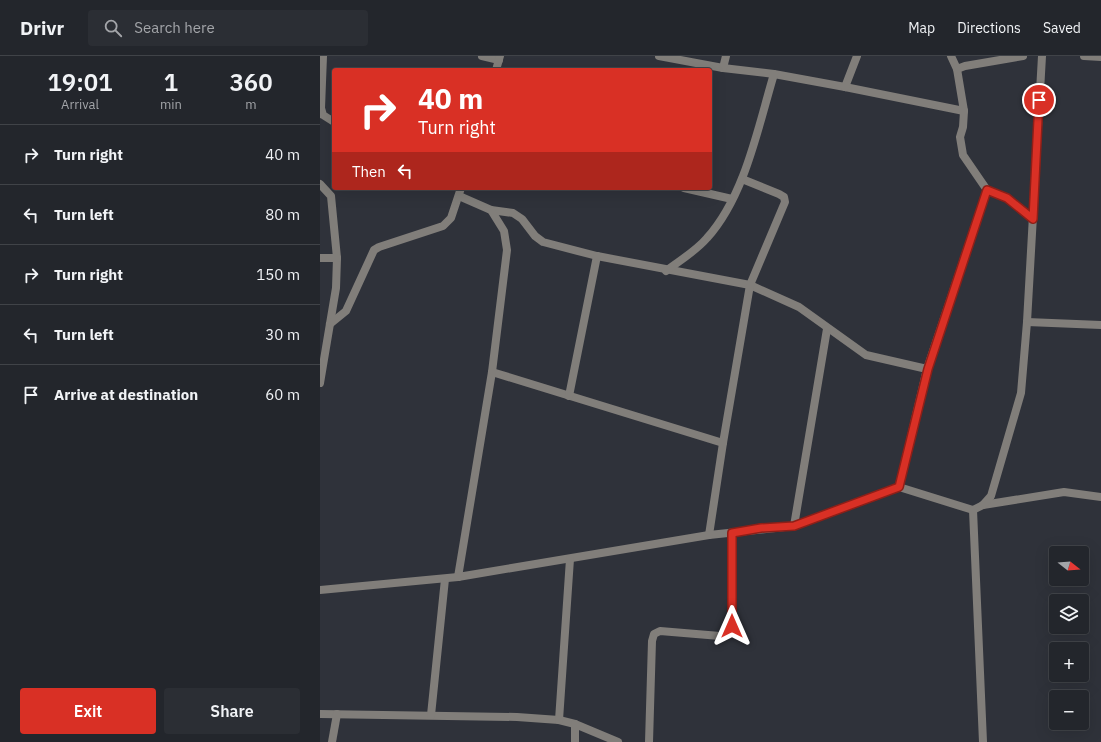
<!DOCTYPE html>
<html lang="en">
<head>
<meta charset="utf-8">
<style>
  :root { --surface:#23262c; --page:#2b2e34; --text:#f1f3f6; --muted:#a3a5a9; --line:#404348; --accent:#d93025 }
  body { margin:0; font-family:"IBM Plex Sans",sans-serif; background:var(--page); color:var(--text); height:100vh; display:flex; flex-direction:column; font-size:15px; white-space:nowrap }
  * { box-sizing:border-box; margin:0 }
  p { font-size:13px; color:var(--muted) }
  .icon { flex:none; width:22px; height:22px; fill:none; stroke:currentColor; stroke-width:2; stroke-linecap:round; stroke-linejoin:round }
  .map { position:relative; flex:1; overflow:hidden }
  .side { display:flex; flex-direction:column; background:var(--surface); width:320px }
  .side>* { flex:none }
  .banner { position:absolute; left:12px; top:12px; width:380px; height:122px; border-radius:4px; box-shadow:0 4px 16px #0002,0 0 0 1px var(--line); background:#d93025; color:#fff; overflow:hidden }
  .needle { width:26px; rotate:107deg }
  .tools { position:absolute; left:729px; top:490px; display:grid; gap:8px }
  .tools a { display:grid; place-items:center; width:40px; height:40px; border-radius:4px; background:var(--surface); box-shadow:0 4px 16px #0002,0 0 0 1px var(--line); font-size:20px }
  .pin { position:absolute; display:grid; place-items:center; width:34px; height:34px; color:#fff; margin:-17px; border:2px solid #fff; border-radius:50%; box-shadow:0 1px 4px #0007 }
  .me { position:absolute; width:44px; margin:-22px; rotate:0deg; stroke-linejoin:round; filter:drop-shadow(0 0 3px #0008) }
  .turn { display:flex; align-items:center; gap:14px; height:84px; padding:0 20px; font-size:18px }
  .turn .icon { width:52px; height:52px; stroke-width:2.5 }
  .turn b { display:block; font-size:28px; line-height:34px }
  .then { display:flex; align-items:center; height:38px; padding:0 20px; background:#0003; gap:8px; font-size:15px }
  .eta { display:flex; justify-content:space-evenly; align-items:center; height:68px; text-align:center }
  .eta b { font-size:24px; font-weight:600; line-height:28px }
  .cta { display:flex; gap:8px; margin-top:auto; padding:8px 20px }
  .cta a { flex:1; height:46px; border-radius:4px; background:var(--accent); color:#fff; font-size:16px; font-weight:600; line-height:46px; text-align:center }
  .cta a+a { background:var(--page); color:var(--text) }
  ul { padding:0; list-style:none }
  li { display:flex; align-items:center; gap:12px; height:60px; padding:0 20px; border-top:1px solid var(--line) }
  li div { flex:1 }
  li b { display:block; font-size:15px }
  li em { font-style:normal }
  header { display:flex; align-items:center; gap:24px; box-sizing:border-box; height:56px; padding:0 20px; background:var(--surface); border-bottom:1px solid var(--line) }
  header strong { font-size:19px }
  nav { display:flex; gap:22px; margin-inline-start:auto; font-size:14px }
  .search { width:280px; height:36px; background:var(--page); display:flex; align-items:center; gap:10px; box-sizing:border-box; padding:0 14px; border-radius:4px; color:var(--muted); font-size:15px }
  main { display:flex; flex:1; min-height:0 }
  .map>svg:first-child { display:block }
  .lines { fill:none; stroke-linecap:round; stroke-linejoin:round }
  .street { stroke:#817e7a; stroke-width:8 }
  .route-casing { stroke:#8d1f18; stroke-width:10 }
  .route { stroke:#d93025; stroke-width:7 }
</style>
</head>
<body>
<header>
<strong>Drivr</strong>
<div class="search"><svg class="icon" aria-label="search" viewBox="0 0 24 24"><circle cx="10" cy="10" r="6"/><path d="M15 15l6 6"/></svg>Search here</div>
<nav><a>Map</a><a>Directions</a><a>Saved</a></nav>
</header>
<main>
<section class="side">
<div class="eta">
<div><b>19:01</b><p>Arrival</p></div>
<div><b>1</b><p>min</p></div>
<div><b>360</b><p>m</p></div>
</div>
<ul>
<li><svg class="icon" aria-label="right" viewBox="0 0 24 24"><path d="M7 20v-9h11M14 6l5 5-5 5"/></svg><div><b>Turn right</b></div><em>40 m</em></li>
<li><svg class="icon" aria-label="left" viewBox="0 0 24 24"><path d="M17 20v-9H6M10 6l-5 5 5 5"/></svg><div><b>Turn left</b></div><em>80 m</em></li>
<li><svg class="icon" aria-label="right" viewBox="0 0 24 24"><path d="M7 20v-9h11M14 6l5 5-5 5"/></svg><div><b>Turn right</b></div><em>150 m</em></li>
<li><svg class="icon" aria-label="left" viewBox="0 0 24 24"><path d="M17 20v-9H6M10 6l-5 5 5 5"/></svg><div><b>Turn left</b></div><em>30 m</em></li>
<li><svg class="icon" aria-label="arrive" viewBox="0 0 24 24"><path d="M6 21V4h12l-3 4 3 4H6"/></svg><div><b>Arrive at destination</b></div><em>60 m</em></li>
</ul>
<div class="cta"><a>Exit</a><a>Share</a></div>
</section>
<div class="map">
<svg width="781" height="686" viewBox="0 0 781 686">
  <rect width="100%" height="100%" fill="#2f323a"/>
  <g class="lines">
    <!-- street -->
    <g class="street">
      <polyline points="3,0 1,52 3,59 14,66"/>
      <polyline points="162,0 179,4"/>
      <polyline points="339,0 403,12 454,18 525,31 644,55"/>
      <polyline points="631,0 637,13 644,55 643,71 640,81 643,99 667,134 687,142 713,163"/>
      <polyline points="764,0 781,1"/>
      <polyline points="403,12 406,0"/>
      <polyline points="637,13 645,10 703,0"/>
      <polyline points="176,14 180,0"/>
      <polyline points="525,31 537,0"/>
      <polyline points="0,128 11,140 17,202 16,232 0,327"/>
      <polyline points="364,132 412,143"/>
      <polyline points="171,154 193,157 202,163 215,180 223,186 277,200 430,229 479,251 546,299 607,313"/>
      <polyline points="0,202 17,202"/>
      <path d="M346,215C359,205 376,195 387,182C425,140 438,71 454,18"/>
      <polyline points="707,266 781,269"/>
      <polyline points="10,268 26,255 54,194 59,191 123,170 131,162 141,132"/>
      <polyline points="172,316 403,387"/>
      <polyline points="249,340 277,200"/>
      <polyline points="579,431 607,313 667,134"/>
      <polyline points="663,449 744,436 781,441"/>
      <polyline points="474,470 507,273"/>
      <polyline points="389,479 403,387 430,229 465,146 464,141 459,138 422,123"/>
      <polyline points="138,521 172,316 187,194 184,175 171,154 139,140"/>
      <polyline points="0,534 138,521 389,479 474,470 579,431 653,454"/>
      <polyline points="0,658 197,661 239,664 255,668 298,686"/>
      <polyline points="111,659 125,523"/>
      <polyline points="239,664 250,503"/>
      <polyline points="255,668 255,686"/>
      <polyline points="12,686 17,658"/>
      <polyline points="329,686 332,585 334,578 340,575 400,580 408,577 412,570 412,477"/>
      <polyline points="663,686 653,454 663,449 671,440 701,337 707,266 722,0"/>
    </g>
  </g>
  <g class="lines">
    <defs>
      <polyline id="route" points="412,570 412,477 441,472 474,470 579,431 608,313 667,134 687,142 713,163 719,44"/>
    </defs>
    <!-- route casing -->
    <use href="#route" class="route-casing"/>
    <!-- route -->
    <use href="#route" class="route"/>
  </g>
</svg>
<div class="tools">
<a><svg class="needle" viewBox="-14 -14 28 28"><path d="M0-13l5 13h-10z" fill="#e53935"/><path d="M0 13l5-13h-10z" fill="#a3a5a9"/></svg></a>
<a><svg class="icon" aria-label="layers" viewBox="0 0 24 24"><path d="M12 4l9 5-9 5-9-5zM3 14l9 5 9-5"/></svg></a>
<a>+</a>
<a>−</a>
</div>
<div class="pin" style="left:719px;top:44px;background:#d93025"><svg class="icon" aria-label="arrive" viewBox="0 0 24 24"><path d="M6 21V4h12l-3 4 3 4H6"/></svg></div>
<svg class="me" style="left:412px;top:570px" viewBox="-20 -20 40 40"><path d="M0-17L14 15 0 8-14 15z" fill="#d93025" stroke="#fff" stroke-width="4"/></svg>
<div class="banner">
<div class="turn"><svg class="icon" aria-label="right" viewBox="0 0 24 24"><path d="M7 20v-9h11M14 6l5 5-5 5"/></svg><div><b>40 m</b>Turn right</div></div>
<div class="then">Then<svg class="icon" aria-label="left" viewBox="0 0 24 24"><path d="M17 20v-9H6M10 6l-5 5 5 5"/></svg></div>
</div>
</div>
</main>
</body>
</html>
